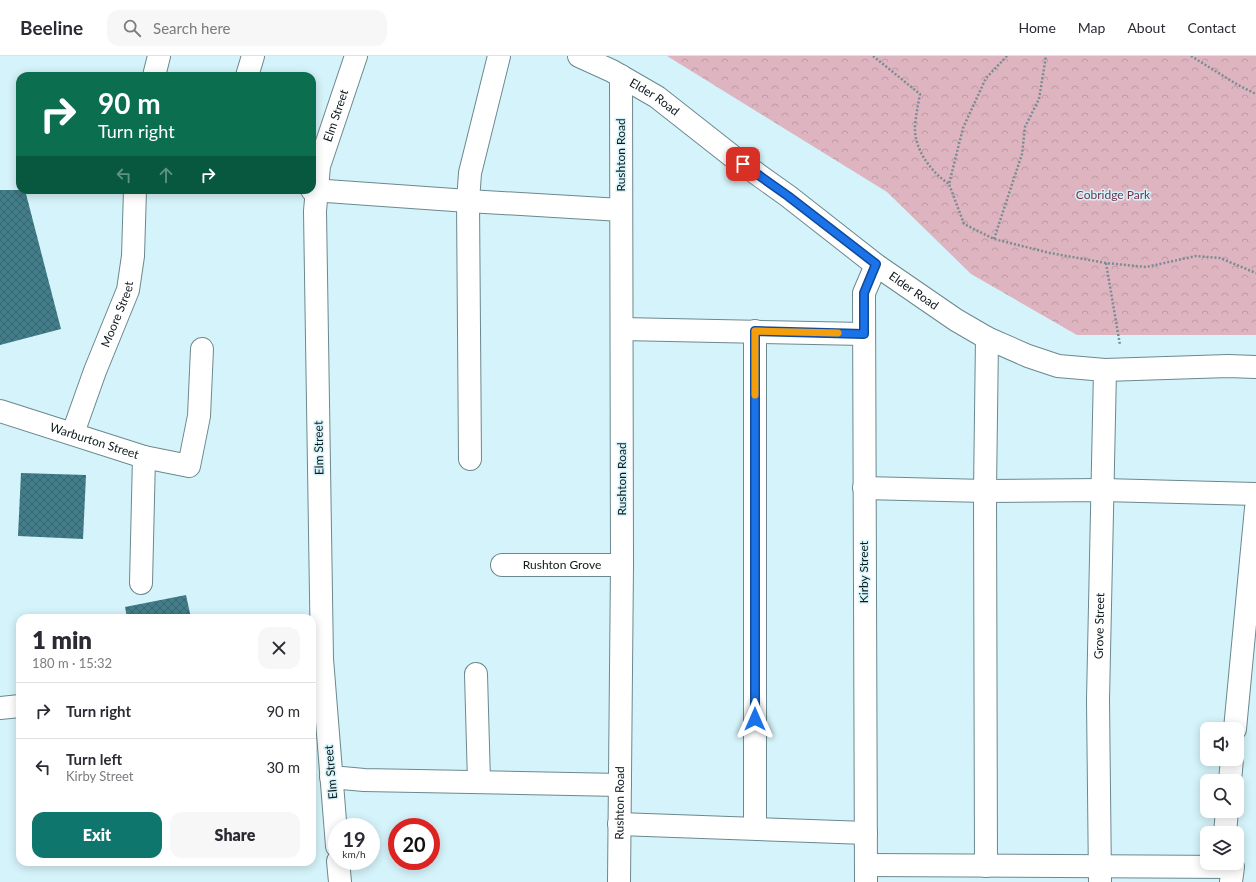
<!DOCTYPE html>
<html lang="en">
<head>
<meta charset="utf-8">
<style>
  :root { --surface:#fff; --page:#f7f7f7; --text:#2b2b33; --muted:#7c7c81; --line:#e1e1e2; --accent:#0f766e }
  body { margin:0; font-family:Lato,sans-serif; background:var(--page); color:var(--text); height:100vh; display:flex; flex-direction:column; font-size:15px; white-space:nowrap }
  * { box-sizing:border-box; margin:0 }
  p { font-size:13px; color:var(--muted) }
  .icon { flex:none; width:22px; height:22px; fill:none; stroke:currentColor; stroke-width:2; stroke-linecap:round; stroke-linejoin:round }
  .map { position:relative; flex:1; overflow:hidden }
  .panel { position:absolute; left:16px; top:558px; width:300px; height:252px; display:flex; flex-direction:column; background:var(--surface); border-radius:12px; box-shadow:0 2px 10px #0003 }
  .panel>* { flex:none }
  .guide { position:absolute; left:16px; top:16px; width:300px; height:122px; border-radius:12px; box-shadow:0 2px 10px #0003; background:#0b6e4f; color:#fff; overflow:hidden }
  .fabs { position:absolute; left:1200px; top:666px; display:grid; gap:8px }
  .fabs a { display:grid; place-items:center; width:44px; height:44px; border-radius:8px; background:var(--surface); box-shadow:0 2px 10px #0003; font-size:20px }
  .speed { position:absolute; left:328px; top:762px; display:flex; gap:8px; font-size:20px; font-weight:700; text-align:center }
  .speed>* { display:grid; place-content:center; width:52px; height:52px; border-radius:50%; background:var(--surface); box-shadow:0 2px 10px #0003; line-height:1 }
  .speed small { font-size:10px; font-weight:400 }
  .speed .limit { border:6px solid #d22; background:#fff; color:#111 }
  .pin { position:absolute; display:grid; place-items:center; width:34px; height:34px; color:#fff; margin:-17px; border-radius:8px; box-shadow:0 2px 6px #0006 }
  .me { position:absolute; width:44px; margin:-22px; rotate:0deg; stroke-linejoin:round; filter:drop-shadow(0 0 3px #0008) }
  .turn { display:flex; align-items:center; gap:14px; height:84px; padding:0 16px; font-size:18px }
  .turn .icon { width:52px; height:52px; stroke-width:2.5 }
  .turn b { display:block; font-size:28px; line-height:34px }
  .lanes { display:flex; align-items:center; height:38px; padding:0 16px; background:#0003; justify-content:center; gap:20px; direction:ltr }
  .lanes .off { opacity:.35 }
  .round { display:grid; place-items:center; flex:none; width:42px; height:42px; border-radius:12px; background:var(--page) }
  .overview { display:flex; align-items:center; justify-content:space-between; height:68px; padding:0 16px }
  h1 { font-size:24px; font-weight:800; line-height:30px }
  .action { display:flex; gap:8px; margin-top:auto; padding:8px 16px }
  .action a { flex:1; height:46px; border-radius:12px; background:var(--accent); color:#fff; font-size:16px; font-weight:800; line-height:46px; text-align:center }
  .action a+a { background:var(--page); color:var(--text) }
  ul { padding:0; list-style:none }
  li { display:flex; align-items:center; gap:12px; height:56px; padding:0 16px; border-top:1px solid var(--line) }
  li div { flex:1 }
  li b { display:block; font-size:15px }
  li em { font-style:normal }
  header { display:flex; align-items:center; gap:24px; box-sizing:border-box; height:56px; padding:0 20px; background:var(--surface); border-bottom:1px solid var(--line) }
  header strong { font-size:19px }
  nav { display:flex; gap:22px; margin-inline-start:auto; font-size:14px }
  .search { width:280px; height:36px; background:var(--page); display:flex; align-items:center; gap:10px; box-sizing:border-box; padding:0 14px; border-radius:12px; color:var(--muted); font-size:15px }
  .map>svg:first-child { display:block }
  .forest { fill:url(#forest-crowns) }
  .building { fill:url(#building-cross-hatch) }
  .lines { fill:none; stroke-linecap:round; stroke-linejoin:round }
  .minor-casing { stroke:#6c888e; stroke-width:24 }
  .path { stroke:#788d92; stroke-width:2.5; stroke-dasharray:2 2; stroke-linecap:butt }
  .minor { stroke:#fff; stroke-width:22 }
  .route-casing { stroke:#114b97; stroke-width:10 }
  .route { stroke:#1a73e8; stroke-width:7 }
  .slow { stroke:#f59e0b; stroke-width:7 }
  .labels { text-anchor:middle; stroke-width:3; stroke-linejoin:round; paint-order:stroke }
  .street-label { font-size:12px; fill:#0e191b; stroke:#d5f3fa }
  .park-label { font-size:12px; fill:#74334b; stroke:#d5f3fa }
</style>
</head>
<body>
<header>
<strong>Beeline</strong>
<div class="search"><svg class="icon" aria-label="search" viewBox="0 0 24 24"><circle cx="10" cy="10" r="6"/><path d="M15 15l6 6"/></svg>Search here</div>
<nav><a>Home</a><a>Map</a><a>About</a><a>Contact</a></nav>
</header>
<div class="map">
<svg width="1256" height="826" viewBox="0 0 1256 826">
  <defs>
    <pattern id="forest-crowns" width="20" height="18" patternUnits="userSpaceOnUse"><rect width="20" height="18" fill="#deb4c0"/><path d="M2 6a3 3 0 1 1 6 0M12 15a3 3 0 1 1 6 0" fill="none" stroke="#bd9aa4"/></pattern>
    <pattern id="building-cross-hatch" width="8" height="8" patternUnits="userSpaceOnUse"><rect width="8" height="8" fill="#427d89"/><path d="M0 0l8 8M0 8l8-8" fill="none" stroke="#36666f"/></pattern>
  </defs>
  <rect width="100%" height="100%" fill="#d5f3fa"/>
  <!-- forest -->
  <polygon class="forest" points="667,0 1256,0 1256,279 1077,279 971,218 887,136"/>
  <!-- building -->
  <g class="building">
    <polygon points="0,134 25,134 61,273 0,289"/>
    <polygon points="21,417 86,419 83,483 18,480"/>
    <polygon points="186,539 191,562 127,562 125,551"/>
  </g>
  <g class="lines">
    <defs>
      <g id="minor">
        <path id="s1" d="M579,0L612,15L657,41L732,100L788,140L876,209L956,264L987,282L1028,300L1058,310L1105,314L1228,310L1256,311"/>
        <polyline points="154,20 159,0"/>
        <polyline points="247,20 253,0"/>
        <polyline points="312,134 468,145 621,154"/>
        <polyline points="622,273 864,278"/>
        <path id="s2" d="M0,355L144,401L189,410L199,360L202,293"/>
        <path id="s3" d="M73,377L95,315L128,234L133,200L135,134"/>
        <polyline points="470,403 468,145 470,117 499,0"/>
        <polyline points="864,432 985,435 1103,434 1256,438"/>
        <path id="s4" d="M502,509H622"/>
        <polyline points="141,527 144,401"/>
        <polyline points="476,618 479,726"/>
        <polyline points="0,652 20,650"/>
        <polyline points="1235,673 1256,452"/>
        <polyline points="331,721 364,724 620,729"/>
        <polyline points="1230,725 1232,703"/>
        <polyline points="619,768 866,777"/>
        <polyline points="755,772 755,275"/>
        <polyline points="1225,777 1227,755"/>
        <path id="s5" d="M337,790L322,603L315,155L319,110L356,0"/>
        <polyline points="338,805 340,826"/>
        <polyline points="866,809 1233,811 1231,826"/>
        <polyline points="986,810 985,435 987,282"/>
        <path id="s6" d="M619,826L622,509L621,20"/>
        <polyline points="866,826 864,237 876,209"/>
        <path id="s7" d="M1100,826L1098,644L1105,314"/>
      </g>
    </defs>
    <!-- minor casing -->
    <use href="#minor" class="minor-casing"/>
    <!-- path -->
    <g class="path">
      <path d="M873,0L920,38C918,49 916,59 915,70C914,93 930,115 949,128"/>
      <polyline points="1007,0 986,22 963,72 949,128 964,168 994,183 1050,197 1106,207 1146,211 1196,200 1220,202 1256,217"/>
      <polyline points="1191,0 1238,29 1256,38"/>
      <polyline points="994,183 1022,98 1025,71 1039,43 1046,0"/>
      <polyline points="1106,207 1120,289"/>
    </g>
    <!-- minor -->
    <use href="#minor" class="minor"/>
  </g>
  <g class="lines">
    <defs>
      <polyline id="route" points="743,108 788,140 876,208 864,237 864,278 755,275 755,663"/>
    </defs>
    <!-- route casing -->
    <use href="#route" class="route-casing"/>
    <!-- route -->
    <use href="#route" class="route"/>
    <!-- slow -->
    <polyline class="slow" points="755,339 755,275 838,277"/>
  </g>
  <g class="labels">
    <!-- street labels -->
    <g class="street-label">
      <text dy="4" stroke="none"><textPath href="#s1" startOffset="86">Elder Road</textPath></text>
      <text dy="4" stroke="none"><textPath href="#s5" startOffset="734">Elm Street</textPath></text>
      <text transform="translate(621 99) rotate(-90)" y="4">Rushton Road</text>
      <text dy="4" stroke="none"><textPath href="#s1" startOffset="410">Elder Road</textPath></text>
      <text dy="4" stroke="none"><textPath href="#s3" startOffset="127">Moore Street</textPath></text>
      <text dy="4" stroke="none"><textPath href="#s2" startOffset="99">Warburton Street</textPath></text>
      <text transform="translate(319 392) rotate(-91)" y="4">Elm Street</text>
      <text transform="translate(622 423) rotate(-90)" y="4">Rushton Road</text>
      <text dy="4" stroke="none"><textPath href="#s4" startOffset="60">Rushton Grove</textPath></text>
      <text transform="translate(864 516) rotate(-90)" y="4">Kirby Street</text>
      <text dy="4" stroke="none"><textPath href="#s7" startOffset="256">Grove Street</textPath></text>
      <text transform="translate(331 716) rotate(-95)" y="4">Elm Street</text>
      <text dy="4" stroke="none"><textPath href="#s6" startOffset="79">Rushton Road</textPath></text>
    </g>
    <!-- park labels -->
    <g class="park-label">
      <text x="1113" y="143">Cobridge Park</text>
    </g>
  </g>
</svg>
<div class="fabs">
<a><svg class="icon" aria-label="sound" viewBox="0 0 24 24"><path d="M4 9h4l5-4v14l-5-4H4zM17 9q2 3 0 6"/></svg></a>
<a><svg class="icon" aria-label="search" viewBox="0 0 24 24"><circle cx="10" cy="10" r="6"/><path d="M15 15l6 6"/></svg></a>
<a><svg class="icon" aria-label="layers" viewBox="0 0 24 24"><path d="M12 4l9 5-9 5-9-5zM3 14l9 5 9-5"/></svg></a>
</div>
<div class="speed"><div>19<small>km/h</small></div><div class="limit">20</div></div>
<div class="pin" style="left:743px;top:108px;background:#d93025"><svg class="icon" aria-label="arrive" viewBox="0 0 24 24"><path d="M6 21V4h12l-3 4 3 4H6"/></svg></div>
<svg class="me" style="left:755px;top:663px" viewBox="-20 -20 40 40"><path d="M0-17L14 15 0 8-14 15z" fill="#1a73e8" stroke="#fff" stroke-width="4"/></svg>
<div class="guide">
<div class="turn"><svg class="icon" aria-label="right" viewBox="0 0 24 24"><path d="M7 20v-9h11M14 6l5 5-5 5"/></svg><div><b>90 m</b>Turn right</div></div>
<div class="lanes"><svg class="icon off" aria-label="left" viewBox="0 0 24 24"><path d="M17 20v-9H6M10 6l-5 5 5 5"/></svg><svg class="icon off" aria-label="ahead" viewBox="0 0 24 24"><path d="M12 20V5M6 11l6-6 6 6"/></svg><svg class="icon" aria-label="right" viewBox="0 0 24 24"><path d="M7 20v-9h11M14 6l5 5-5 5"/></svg></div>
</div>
<section class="panel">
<div class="overview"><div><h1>1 min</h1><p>180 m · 15:32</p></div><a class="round"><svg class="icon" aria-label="close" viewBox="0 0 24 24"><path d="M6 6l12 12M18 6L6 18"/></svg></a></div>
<ul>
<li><svg class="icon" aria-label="right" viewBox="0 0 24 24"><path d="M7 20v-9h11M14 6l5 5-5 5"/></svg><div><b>Turn right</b></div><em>90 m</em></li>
<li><svg class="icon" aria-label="left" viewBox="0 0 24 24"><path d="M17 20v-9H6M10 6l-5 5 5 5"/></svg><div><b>Turn left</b><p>Kirby Street</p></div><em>30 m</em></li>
</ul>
<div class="action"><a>Exit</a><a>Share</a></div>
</section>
</div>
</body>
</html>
